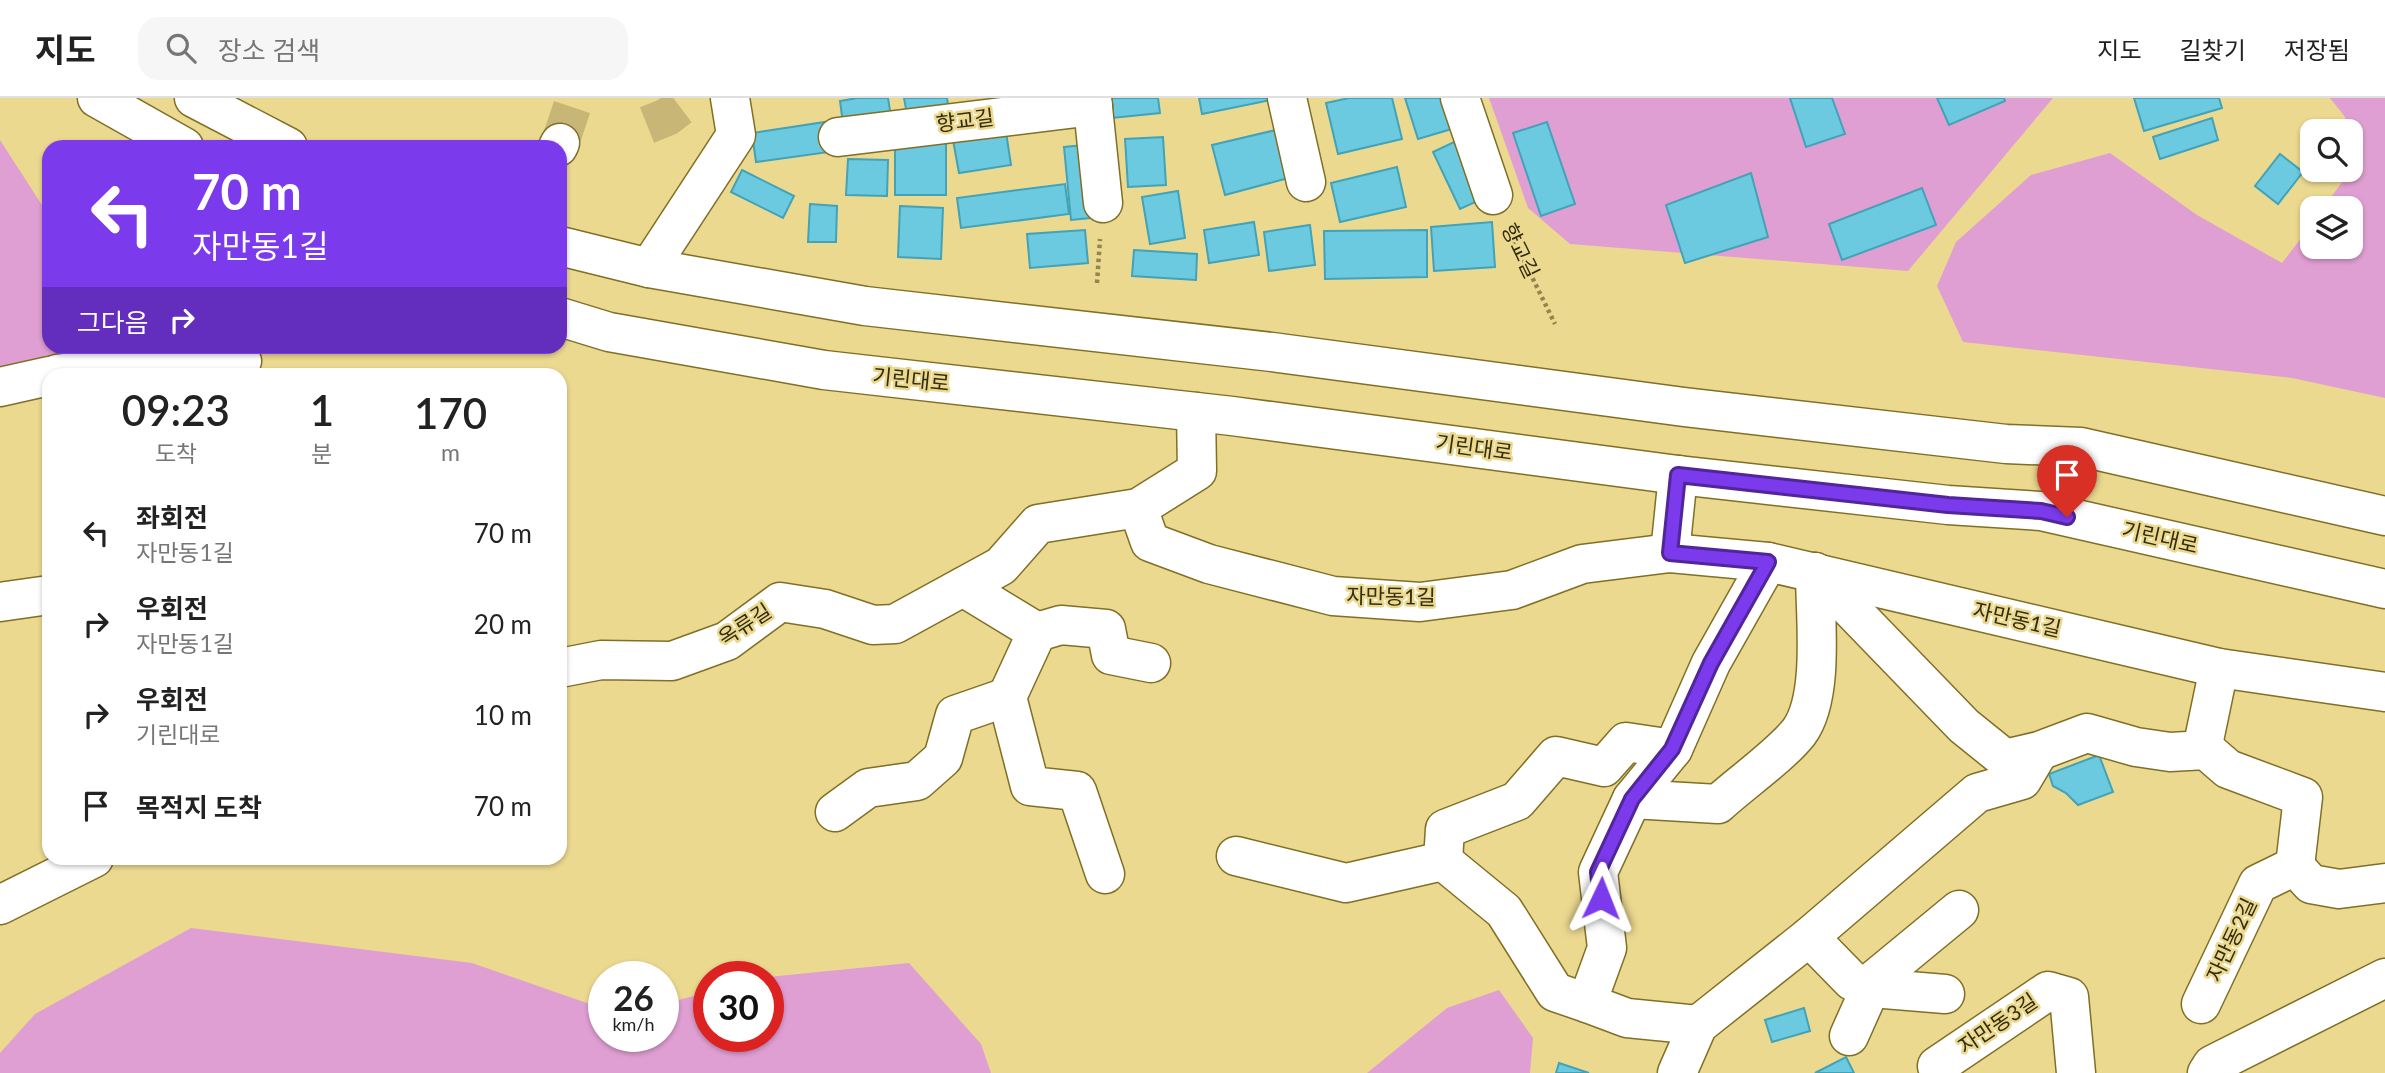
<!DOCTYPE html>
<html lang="ko">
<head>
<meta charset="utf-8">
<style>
  :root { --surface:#fff; --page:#f6f6f6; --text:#222; --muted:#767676; --line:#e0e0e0 }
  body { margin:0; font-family:Lato,"Noto Sans KR",sans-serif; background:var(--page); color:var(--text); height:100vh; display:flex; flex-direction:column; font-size:26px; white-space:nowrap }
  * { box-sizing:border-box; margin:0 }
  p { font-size:23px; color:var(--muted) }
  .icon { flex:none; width:38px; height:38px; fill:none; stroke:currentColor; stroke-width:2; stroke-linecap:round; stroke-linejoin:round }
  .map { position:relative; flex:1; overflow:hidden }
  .sheet { position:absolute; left:42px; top:270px; width:525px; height:497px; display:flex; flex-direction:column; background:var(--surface); border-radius:21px; box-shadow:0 2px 5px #0004 }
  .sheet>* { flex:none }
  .top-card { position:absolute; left:42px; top:42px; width:525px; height:214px; border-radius:21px; box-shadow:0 2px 5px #0004; background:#7c3aed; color:#fff; overflow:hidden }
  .fabs { position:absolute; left:2300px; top:21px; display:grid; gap:14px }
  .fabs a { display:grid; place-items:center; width:63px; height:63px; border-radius:14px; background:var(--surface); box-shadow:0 2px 5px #0004; font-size:35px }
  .speed { position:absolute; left:588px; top:863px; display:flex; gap:14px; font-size:35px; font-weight:700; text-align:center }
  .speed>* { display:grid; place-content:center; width:91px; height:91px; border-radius:50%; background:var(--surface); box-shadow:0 2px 5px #0004; line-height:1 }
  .speed small { font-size:18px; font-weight:400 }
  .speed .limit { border:10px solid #d22; background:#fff; color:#111 }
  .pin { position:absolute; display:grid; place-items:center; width:60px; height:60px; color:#fff; margin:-72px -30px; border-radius:50% 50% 50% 0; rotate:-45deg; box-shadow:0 0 7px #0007 }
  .pin .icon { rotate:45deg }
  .me { position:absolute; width:77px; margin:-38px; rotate:2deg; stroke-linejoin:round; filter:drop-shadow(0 0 5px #0008) }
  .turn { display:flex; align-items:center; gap:24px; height:147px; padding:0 35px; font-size:32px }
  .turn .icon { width:91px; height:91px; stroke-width:2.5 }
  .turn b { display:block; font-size:49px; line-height:60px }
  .then { display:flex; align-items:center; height:66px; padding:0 35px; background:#0003; gap:14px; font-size:26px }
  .eta { display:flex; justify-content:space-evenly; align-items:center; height:119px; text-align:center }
  .eta b { font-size:42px; font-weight:600; line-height:49px }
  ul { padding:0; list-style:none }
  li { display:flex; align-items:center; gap:21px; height:91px; padding:0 35px }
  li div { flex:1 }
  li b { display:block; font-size:26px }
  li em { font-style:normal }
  header { display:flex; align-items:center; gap:42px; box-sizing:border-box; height:98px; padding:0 35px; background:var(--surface); border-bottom:2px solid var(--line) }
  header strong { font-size:33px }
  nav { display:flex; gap:38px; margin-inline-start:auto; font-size:24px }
  .search { width:490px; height:63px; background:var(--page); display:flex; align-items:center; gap:18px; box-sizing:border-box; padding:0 24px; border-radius:21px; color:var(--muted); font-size:26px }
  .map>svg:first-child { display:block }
  .green { fill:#e09fd2 }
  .building { fill:#6ccae0; stroke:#42a2b7; stroke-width:2 }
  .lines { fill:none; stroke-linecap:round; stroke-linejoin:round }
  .minor-tunnel { stroke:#c7b676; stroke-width:38; stroke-dasharray:38 19; stroke-linecap:butt }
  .minor-casing { stroke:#816f26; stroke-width:41 }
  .path { stroke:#928550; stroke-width:4.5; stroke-dasharray:3.5 3.5; stroke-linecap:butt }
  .minor { stroke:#fff; stroke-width:38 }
  .route-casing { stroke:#51269a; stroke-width:18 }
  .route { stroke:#7c3aed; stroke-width:12 }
  .labels { text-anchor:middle; stroke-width:5; stroke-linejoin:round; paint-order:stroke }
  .street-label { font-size:21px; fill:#332c0d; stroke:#ecd990 }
</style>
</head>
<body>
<header>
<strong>지도</strong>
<div class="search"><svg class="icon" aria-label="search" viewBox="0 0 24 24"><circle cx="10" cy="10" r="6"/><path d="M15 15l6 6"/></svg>장소 검색</div>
<nav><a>지도</a><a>길찾기</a><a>저장됨</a></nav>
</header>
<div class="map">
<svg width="2385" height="975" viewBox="0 0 2385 975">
  <rect width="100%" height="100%" fill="#ecd990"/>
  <!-- green -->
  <g class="green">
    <polygon points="1489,0 2053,0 1908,173 1570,146 1528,110"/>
    <polygon points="2330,0 2385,0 2385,300 2292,280 1963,244 1937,188 1956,144 2031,77 2110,55 2197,117 2282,165 2312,126 2312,149 2350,149 2350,110 2323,110 2351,72 2350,33 2346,33 2345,19"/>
    <polygon points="0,42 49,118 49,248 113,249 0,276"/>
    <polygon points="191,830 472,865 604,911 604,938 663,938 663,906 709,894 709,938 768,938 768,879 909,865 981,946 991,975 0,975 0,955 35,916"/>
    <polygon points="1499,892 1533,940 1530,975 1367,975 1447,910"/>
  </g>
  <!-- building -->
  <g class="building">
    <polygon points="857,0 888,0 892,25 844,33 840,3"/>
    <polygon points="904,0 947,0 950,20 909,27"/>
    <polygon points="1109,0 1158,0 1160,15 1112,20"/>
    <polygon points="1199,0 1270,0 1271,2 1202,16"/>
    <polygon points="1349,0 1392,0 1402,41 1338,56 1326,5"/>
    <polygon points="1405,0 1446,0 1455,30 1418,41"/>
    <polygon points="1790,0 1832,0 1845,36 1806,49"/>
    <polygon points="1937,0 2004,0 2005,3 1949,27"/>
    <polygon points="2134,0 2219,0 2222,10 2144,33"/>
    <polygon points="2212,20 2218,42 2160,61 2153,39"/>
    <polygon points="825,24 829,54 756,64 752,35"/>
    <polygon points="1547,24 1575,106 1541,118 1513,35"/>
    <polygon points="1280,31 1292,79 1225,97 1212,47"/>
    <polygon points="1006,34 1011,67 959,75 953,42"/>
    <polygon points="1163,39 1166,87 1128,89 1125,41"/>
    <polygon points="946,43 946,97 895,97 895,44"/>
    <polygon points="1454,44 1482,101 1460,111 1433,54"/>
    <polygon points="1084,47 1090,120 1071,122 1064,49"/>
    <polygon points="2280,56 2303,74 2278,106 2255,88"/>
    <polygon points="848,61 888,62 887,98 846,97"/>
    <polygon points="1397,69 1406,109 1340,124 1331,85"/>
    <polygon points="742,72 794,98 783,120 731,94"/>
    <polygon points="1751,75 1768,139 1685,165 1666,107"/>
    <polygon points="1065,86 1069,116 961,130 957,100"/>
    <polygon points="1922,90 1936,127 1842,162 1829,126"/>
    <polygon points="1178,93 1185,140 1150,146 1142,99"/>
    <polygon points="810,106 837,108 836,144 808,144"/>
    <polygon points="900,108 943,110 941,161 898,159"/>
    <polygon points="1254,124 1259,157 1209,165 1204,132"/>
    <polygon points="1492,124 1495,169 1434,173 1431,129"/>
    <polygon points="1310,127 1315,167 1269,173 1264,134"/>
    <polygon points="1085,132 1088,165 1030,170 1027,136"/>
    <polygon points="1427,132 1427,179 1325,181 1324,133"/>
    <polygon points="1134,152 1197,156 1196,182 1132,178"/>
    <polygon points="2099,657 2113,694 2078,707 2066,695 2053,688 2049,676"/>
    <polygon points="1804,910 1810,933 1772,944 1765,922"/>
    <polygon points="1846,959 1854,975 1815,975"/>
    <polygon points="1559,965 1589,975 1556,975"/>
  </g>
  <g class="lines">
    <!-- minor-tunnel -->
    <g class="minor-tunnel">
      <polyline points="647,27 667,19 692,0"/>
      <polyline points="560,45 575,0"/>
    </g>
    <defs>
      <g id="minor">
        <polyline points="97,0 184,49"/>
        <polyline points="194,0 288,49"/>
        <polyline points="1092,0 1103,105"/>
        <polyline points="1287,0 1306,84"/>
        <polyline points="1460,0 1493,97"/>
        <polyline points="838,39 1093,8"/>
        <polyline points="558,49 560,45"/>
        <polyline points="560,148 649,170 865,208 1272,254 1684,309 2006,346 2081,349 2385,418"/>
        <polyline points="649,170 736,37 730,0"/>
        <polyline points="560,219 609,234 824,272 1232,318 1678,377 1948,407 2041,413 2385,491"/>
        <path d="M57,276C118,266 181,274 242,263L231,248"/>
        <polyline points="0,289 49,278"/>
        <polyline points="1138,410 1150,444 1209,466 1333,498 1420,504 1512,492 1582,466 1670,455 1768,464 2219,570 2385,594"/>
        <polyline points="1670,455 1678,377"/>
        <polyline points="1815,474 1964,628 2005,661 2039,653 2087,635 2136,649 2170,654 2206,652 2228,671 2303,699 2295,768"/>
        <polyline points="963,489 1037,534 1007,599 1030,688 1077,693 1105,776"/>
        <polyline points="0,504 49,497"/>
        <polyline points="1037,534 1061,527 1106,531 1111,557 1151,565"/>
        <polyline points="560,570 601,562 672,563 727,543 780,504 825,511 873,527 895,526 1001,468 1038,426 1138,410 1197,373 1196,314"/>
        <polyline points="2206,652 2204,642 2219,570"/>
        <path d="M1632,701L1718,706C1741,685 1781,657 1799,634C1825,599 1815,518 1815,474"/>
        <polyline points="835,714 868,690 917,683 943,660 955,617 1007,599"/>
        <polyline points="1236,758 1346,785 1443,763 1504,813 1555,894 1587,905"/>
        <polyline points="1443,763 1445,731 1517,703 1556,658 1604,669 1626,644 1673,651"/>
        <polyline points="2295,768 2311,786 2339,791 2385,785"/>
        <polyline points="0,807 94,760"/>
        <polyline points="1809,839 1852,883 1872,890 1945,896"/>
        <polyline points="2201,906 2258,786 2295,768"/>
        <polyline points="1698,927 1627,920 1587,905 1607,850 1598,774 1632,701 1673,651 1711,565 1768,464"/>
        <polyline points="1849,938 1874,882 1959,812"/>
        <polyline points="1937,968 2048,893 2069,899 2076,975"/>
        <polyline points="1677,975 1698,927 1809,839 1977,695 2022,682 2038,655"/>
        <polyline points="2207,975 2212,967 2385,880"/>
      </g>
    </defs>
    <!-- minor casing -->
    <use href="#minor" class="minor-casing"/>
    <!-- path -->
    <g class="path">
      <polyline points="1508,130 1555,226"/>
      <polyline points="1097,185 1100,141"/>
    </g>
    <!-- minor -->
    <use href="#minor" class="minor"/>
  </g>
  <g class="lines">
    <defs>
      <polyline id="route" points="1601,800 1598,774 1632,701 1672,651 1711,565 1768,464 1670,455 1678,377 1948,407 2041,413 2067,419"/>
    </defs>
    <!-- route casing -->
    <use href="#route" class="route-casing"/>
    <!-- route -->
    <use href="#route" class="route"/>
  </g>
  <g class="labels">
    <!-- street labels -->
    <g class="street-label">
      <text transform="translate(965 23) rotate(-7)" y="7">향교길</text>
      <text transform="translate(1520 153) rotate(64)" y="7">향교길</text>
      <text transform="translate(911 282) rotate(6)" y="7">기린대로</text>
      <text transform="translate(1474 350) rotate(8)" y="7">기린대로</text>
      <text transform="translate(2160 440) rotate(13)" y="7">기린대로</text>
      <text transform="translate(1391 499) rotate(1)" y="7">자만동1길</text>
      <text transform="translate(2017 522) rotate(13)" y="7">자만동1길</text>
      <text transform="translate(745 527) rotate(-33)" y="7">옥류길</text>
      <text transform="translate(2232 842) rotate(-65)" y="7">자만동2길</text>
      <text transform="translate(1998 926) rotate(-34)" y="7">자만동3길</text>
    </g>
  </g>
</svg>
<div class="fabs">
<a><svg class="icon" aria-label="search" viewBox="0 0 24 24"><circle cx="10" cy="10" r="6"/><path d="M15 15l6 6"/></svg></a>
<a><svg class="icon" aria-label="layers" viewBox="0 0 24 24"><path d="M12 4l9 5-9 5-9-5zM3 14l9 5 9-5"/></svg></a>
</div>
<div class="speed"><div>26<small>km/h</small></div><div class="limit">30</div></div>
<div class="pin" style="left:2067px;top:419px;background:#d93025"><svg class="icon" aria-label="arrive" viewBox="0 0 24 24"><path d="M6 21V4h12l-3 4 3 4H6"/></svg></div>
<svg class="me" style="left:1601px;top:800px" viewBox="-20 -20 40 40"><path d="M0-17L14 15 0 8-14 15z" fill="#7c3aed" stroke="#fff" stroke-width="4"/></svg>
<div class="top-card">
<div class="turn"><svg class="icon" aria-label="left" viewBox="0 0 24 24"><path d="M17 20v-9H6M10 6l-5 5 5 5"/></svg><div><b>70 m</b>자만동1길</div></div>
<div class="then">그다음<svg class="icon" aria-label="right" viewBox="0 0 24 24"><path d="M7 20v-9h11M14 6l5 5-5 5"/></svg></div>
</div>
<section class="sheet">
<div class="eta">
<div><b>09:23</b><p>도착</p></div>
<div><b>1</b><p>분</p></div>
<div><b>170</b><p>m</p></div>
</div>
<ul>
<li><svg class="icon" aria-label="left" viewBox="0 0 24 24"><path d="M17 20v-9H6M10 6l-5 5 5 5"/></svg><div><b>좌회전</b><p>자만동1길</p></div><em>70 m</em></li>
<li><svg class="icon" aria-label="right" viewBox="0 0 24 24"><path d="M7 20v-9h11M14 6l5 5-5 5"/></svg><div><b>우회전</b><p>자만동1길</p></div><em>20 m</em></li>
<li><svg class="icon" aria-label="right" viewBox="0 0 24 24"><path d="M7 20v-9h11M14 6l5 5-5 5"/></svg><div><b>우회전</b><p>기린대로</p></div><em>10 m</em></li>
<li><svg class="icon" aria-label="arrive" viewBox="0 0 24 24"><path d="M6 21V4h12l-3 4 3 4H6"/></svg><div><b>목적지 도착</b></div><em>70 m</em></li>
</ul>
</section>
</div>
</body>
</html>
